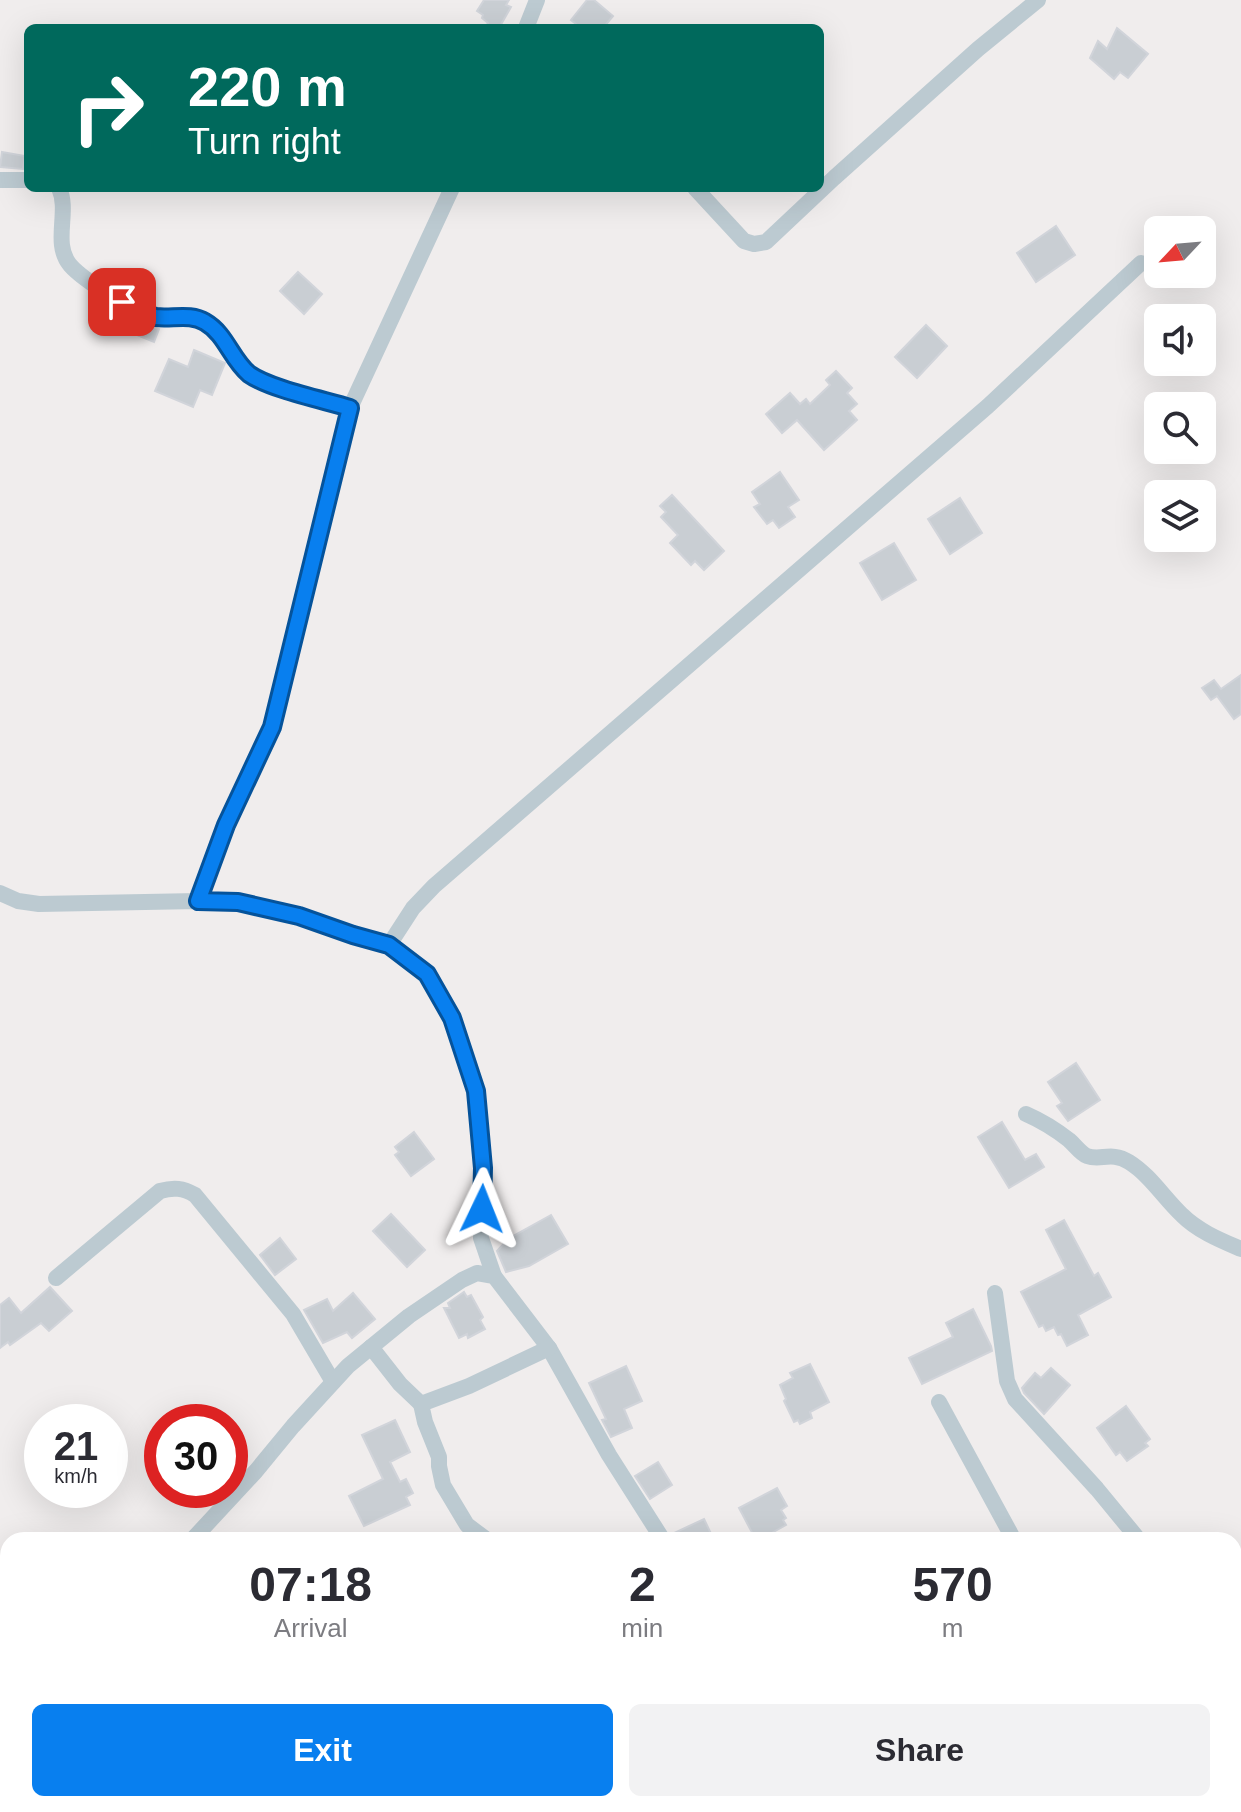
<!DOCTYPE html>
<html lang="en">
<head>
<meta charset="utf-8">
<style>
  :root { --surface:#fff; --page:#f2f2f3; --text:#2b2b33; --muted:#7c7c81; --accent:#087fef }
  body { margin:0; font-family:Arial,sans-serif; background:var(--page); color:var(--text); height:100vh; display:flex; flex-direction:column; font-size:30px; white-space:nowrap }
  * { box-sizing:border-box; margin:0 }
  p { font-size:26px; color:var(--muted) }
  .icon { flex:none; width:44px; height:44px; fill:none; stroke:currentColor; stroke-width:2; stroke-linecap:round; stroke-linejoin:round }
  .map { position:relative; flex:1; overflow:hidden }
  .drawer { position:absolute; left:0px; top:1532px; width:1242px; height:280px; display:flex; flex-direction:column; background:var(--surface); border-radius:24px 24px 0 0; box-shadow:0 8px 32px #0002 }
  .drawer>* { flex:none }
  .guide { position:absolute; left:24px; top:24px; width:800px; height:168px; border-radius:12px; box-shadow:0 8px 32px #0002; background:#00695c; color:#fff; overflow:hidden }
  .needle { width:52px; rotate:244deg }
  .tools { position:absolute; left:1144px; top:216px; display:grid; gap:16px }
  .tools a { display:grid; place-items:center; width:72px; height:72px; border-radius:12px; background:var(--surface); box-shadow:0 8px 32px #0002; font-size:40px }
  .speed { position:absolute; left:24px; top:1404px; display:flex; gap:16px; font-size:40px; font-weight:700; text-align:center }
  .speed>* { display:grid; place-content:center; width:104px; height:104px; border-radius:50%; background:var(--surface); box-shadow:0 8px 32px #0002; line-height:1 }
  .speed small { font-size:20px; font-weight:400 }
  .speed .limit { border:12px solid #d22; background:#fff; color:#111 }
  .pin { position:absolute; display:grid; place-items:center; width:68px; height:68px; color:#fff; margin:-34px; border-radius:16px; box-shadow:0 4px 12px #0006 }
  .me { position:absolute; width:88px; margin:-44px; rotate:2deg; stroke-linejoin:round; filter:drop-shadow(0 0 6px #0008) }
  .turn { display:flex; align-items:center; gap:28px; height:168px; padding:0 32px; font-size:36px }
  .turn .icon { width:104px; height:104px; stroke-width:2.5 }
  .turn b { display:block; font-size:56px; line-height:68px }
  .eta { display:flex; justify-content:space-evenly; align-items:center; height:136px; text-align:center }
  .eta b { font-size:48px; font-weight:700; line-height:56px }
  .cta { display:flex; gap:16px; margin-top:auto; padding:16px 32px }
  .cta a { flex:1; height:92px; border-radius:12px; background:var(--accent); color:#fff; font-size:32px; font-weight:700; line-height:92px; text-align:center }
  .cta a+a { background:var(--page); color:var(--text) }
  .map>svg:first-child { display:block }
  .building { fill:#c9ced3; stroke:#d1d4da; stroke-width:2 }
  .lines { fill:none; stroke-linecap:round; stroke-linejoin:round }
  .minor { stroke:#bccad1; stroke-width:16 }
  .route-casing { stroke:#05539b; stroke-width:20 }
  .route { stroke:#087fef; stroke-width:14 }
</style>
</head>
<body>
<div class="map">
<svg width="1241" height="1812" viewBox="0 0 1241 1812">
  <rect width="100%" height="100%" fill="#f0eded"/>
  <!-- building -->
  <g class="building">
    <polygon points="484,0 509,0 506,5 511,7 499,28 485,28 488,23 482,18 483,15 477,11"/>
    <polygon points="587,0 594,0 613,16 603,28 581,28 571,20"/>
    <polygon points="1117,28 1148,54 1128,78 1120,72 1114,79 1090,58 1098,41 1107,49"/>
    <polygon points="2,152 25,156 23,169 0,167"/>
    <polygon points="1056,226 1075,255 1036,282 1017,253"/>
    <polygon points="298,272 322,294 304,314 280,291"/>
    <polygon points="127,317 159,329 154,342 122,329"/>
    <polygon points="926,325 947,346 917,378 895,357"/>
    <polygon points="194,350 225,363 212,395 200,390 193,407 155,391 169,359 188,367"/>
    <polygon points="836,371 852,388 847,393 857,404 849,411 857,420 824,450 797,420 782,433 766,414 790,393 800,404 806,399 810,404 830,385 826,380"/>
    <polygon points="780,472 799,500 788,507 795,517 779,528 773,520 767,524 754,507 760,504 752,492"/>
    <polygon points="672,495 724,551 704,570 695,561 691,565 670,543 678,535 661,517 666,512 660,506"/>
    <polygon points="960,498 982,533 950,554 928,519"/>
    <polygon points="894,543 916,580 882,600 860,563"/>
    <polygon points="1241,675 1241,714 1234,719 1217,696 1211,700 1202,688 1214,680 1221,689"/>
    <polygon points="1076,1063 1100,1100 1068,1121 1057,1106 1062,1103 1048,1082"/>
    <polygon points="1002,1122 1025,1160 1036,1154 1044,1167 1009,1188 978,1137"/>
    <polygon points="414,1132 434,1159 411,1176 395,1155 399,1152 395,1147"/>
    <polygon points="391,1214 425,1250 407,1267 373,1231"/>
    <polygon points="551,1215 568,1244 529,1266 506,1272 497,1251 508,1239"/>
    <polygon points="1064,1220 1094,1276 1098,1273 1111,1297 1078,1315 1088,1335 1067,1346 1061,1334 1058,1335 1054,1327 1046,1331 1043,1325 1039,1327 1021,1292 1066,1269 1046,1230"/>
    <polygon points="280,1238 296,1259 275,1275 260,1255"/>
    <polygon points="50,1287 72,1311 49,1331 41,1323 10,1345 8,1342 0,1348 0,1305 9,1298 21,1313"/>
    <polygon points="464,1292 467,1297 471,1295 483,1317 480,1320 485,1329 468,1338 467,1334 459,1338 444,1308 450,1308 448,1303"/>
    <polygon points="353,1293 375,1319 352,1338 347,1332 323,1343 304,1310 327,1299 333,1311"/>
    <polygon points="973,1309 991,1346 992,1351 922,1384 909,1358 953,1337 946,1323"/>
    <polygon points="810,1364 829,1402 810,1412 812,1418 800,1424 798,1420 794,1422 784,1401 786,1399 780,1385 793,1378 790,1373"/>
    <polygon points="626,1366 642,1401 624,1409 632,1428 611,1437 602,1420 606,1419 589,1383"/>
    <polygon points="1051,1368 1070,1385 1044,1414 1024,1393 1022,1388 1035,1373 1041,1378"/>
    <polygon points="1126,1406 1150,1439 1145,1443 1148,1446 1127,1461 1120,1452 1116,1455 1097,1428"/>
    <polygon points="395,1420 410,1452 390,1462 400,1482 406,1479 413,1493 406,1497 410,1505 364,1526 349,1496 383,1479 362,1435"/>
    <polygon points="658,1462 672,1485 650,1499 635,1476"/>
    <polygon points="777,1488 787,1506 781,1510 786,1518 783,1520 786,1525 759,1540 756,1540 739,1508"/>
    <polygon points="704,1519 714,1540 674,1540 672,1534"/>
  </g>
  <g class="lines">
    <!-- minor -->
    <g class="minor">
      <polyline points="526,28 537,0"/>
      <polyline points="0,180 28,180"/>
      <path d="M59,188C70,212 52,243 70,265C83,280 135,313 154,316C169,319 188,313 203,320C226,331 231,360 251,375C272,390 323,400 350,408"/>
      <polyline points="695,188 744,241 754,244 766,242 834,178 978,49 1038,0"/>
      <polyline points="0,893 18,901 39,904 198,901 238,902 299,916 353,935 389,945 427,974 452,1018 476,1091 483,1168 481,1238 494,1276"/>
      <polyline points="198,901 226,825 272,727 350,408 452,188"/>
      <polyline points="389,945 413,908 434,886 988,406 1141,263"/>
      <path d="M1026,1114C1042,1121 1055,1129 1069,1140C1075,1145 1080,1153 1087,1156C1101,1161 1111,1151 1129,1162C1150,1175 1164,1198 1182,1215C1198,1231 1220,1240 1241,1249"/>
      <path d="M56,1278L160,1191C174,1187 183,1188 195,1195L293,1314L333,1382"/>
      <polyline points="995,1293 1007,1381 1015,1399 1097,1489 1139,1540"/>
      <polyline points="371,1347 400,1384 421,1404"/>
      <polyline points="939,1402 1014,1540"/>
      <polyline points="192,1540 256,1471 293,1426 348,1366 409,1316 462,1280 477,1273 494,1276 549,1348 609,1455 663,1540"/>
      <polyline points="487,1540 467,1525 443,1485 439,1466 439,1457 425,1422 421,1404 469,1386 549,1348"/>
      <polyline points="1234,1677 1241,1682"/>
      <polyline points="0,1750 8,1741"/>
      <polyline points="318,1804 324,1812"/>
      <polyline points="681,1804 687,1812"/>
      <polyline points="927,1804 939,1812"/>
      <polyline points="973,1812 980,1804"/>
    </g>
  </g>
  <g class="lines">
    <defs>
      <path id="route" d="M122,302C133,308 143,315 156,317C172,319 191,313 205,322C226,334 231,359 249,374C270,389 324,400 350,408L272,727L226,825L198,901L238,902L299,916L353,935L389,945L427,974L452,1018L476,1091L483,1168L482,1209"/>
    </defs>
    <!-- route casing -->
    <use href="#route" class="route-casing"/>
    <!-- route -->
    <use href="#route" class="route"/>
  </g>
</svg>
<div class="tools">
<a><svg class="needle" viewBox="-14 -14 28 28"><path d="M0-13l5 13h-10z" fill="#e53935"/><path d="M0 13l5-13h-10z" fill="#7c7c81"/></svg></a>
<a><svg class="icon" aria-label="sound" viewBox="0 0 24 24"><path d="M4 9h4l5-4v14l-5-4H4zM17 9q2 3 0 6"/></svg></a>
<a><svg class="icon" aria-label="search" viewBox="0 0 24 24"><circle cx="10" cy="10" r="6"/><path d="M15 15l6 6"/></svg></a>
<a><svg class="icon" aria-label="layers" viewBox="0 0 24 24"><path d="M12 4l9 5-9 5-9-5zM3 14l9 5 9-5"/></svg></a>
</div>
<div class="speed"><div>21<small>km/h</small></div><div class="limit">30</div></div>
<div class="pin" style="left:122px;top:302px;background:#d93025"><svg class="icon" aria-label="arrive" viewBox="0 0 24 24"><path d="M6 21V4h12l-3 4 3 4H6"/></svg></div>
<svg class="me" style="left:482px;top:1209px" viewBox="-20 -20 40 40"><path d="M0-17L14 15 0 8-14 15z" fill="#087fef" stroke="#fff" stroke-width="4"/></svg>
<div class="guide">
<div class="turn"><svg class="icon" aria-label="right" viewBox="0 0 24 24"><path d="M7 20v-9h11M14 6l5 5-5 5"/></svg><div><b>220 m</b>Turn right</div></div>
</div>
<section class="drawer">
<div class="eta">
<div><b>07:18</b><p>Arrival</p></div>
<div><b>2</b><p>min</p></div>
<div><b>570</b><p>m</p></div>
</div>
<div class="cta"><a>Exit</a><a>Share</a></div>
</section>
</div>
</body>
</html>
